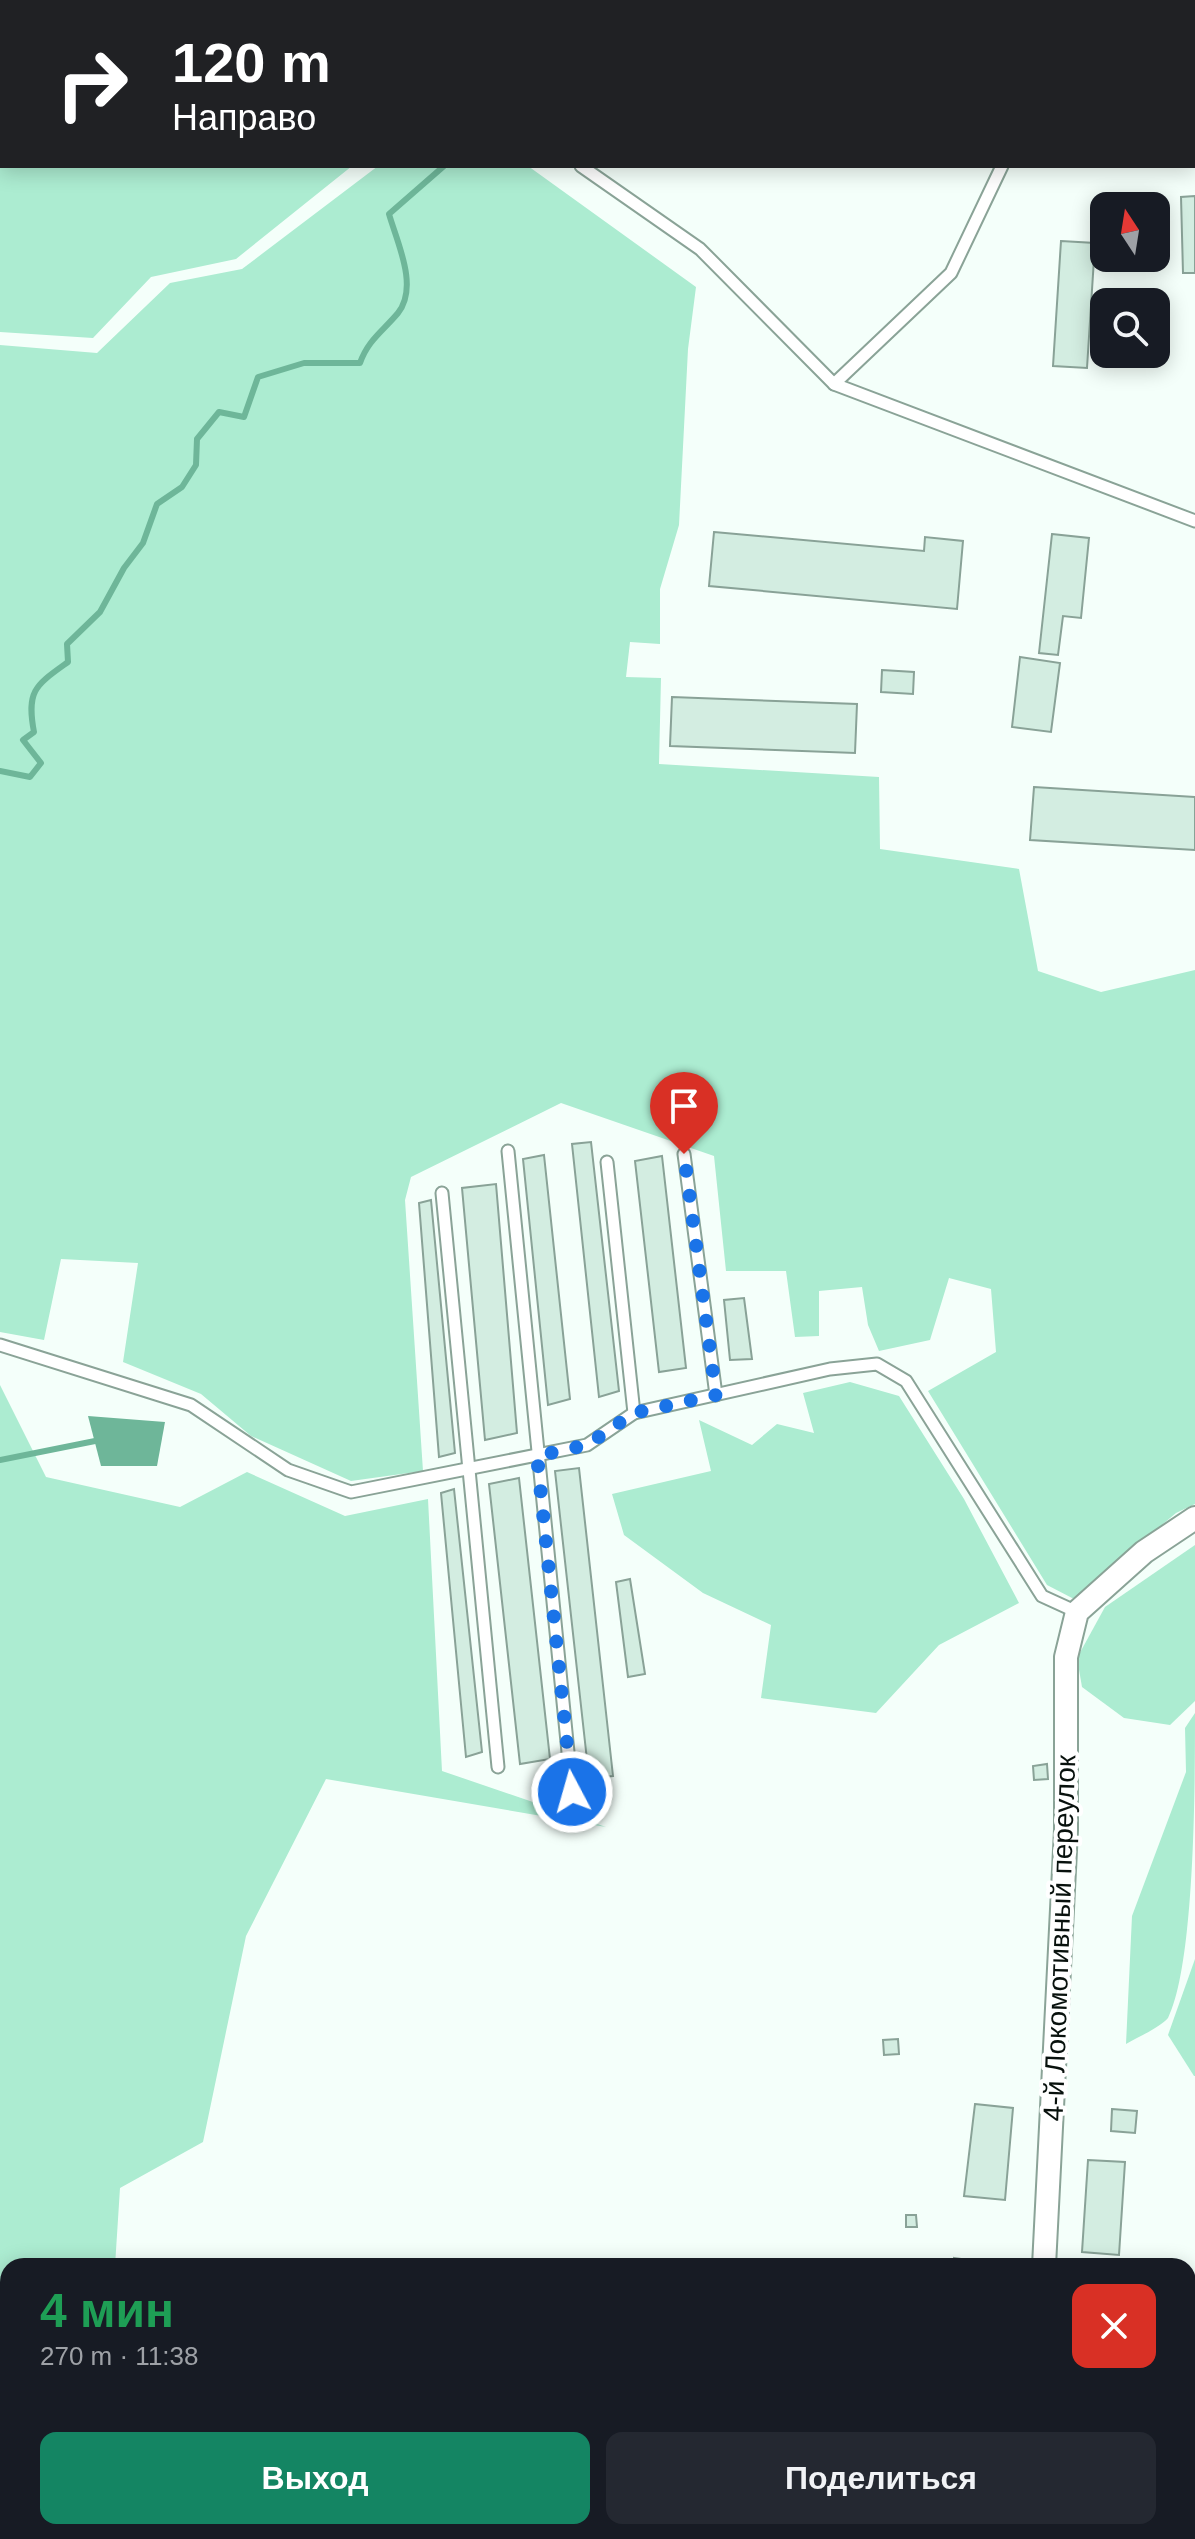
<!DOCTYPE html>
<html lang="ru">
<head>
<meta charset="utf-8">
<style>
  :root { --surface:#171b24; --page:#242831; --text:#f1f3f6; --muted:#9ea1a6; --accent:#148563 }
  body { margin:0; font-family:Arial,sans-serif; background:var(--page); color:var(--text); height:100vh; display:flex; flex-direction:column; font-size:30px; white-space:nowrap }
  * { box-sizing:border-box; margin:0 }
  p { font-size:26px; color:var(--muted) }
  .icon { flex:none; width:44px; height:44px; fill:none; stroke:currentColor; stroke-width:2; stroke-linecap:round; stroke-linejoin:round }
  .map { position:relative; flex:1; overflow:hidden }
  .panel { position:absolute; left:0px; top:2258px; width:1196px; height:282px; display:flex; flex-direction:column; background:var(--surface); border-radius:24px 24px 0 0; box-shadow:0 4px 20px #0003 }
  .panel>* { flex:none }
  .hud { position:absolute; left:0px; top:0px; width:1196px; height:168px; box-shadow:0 4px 20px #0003; background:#202124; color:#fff; overflow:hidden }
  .needle { width:52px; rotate:348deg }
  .tools { position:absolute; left:1090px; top:192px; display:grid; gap:16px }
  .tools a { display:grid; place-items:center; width:80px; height:80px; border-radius:16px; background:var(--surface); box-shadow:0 4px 20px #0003; font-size:40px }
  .pin { position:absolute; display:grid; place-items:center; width:68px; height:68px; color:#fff; margin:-82px -34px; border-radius:50% 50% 50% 0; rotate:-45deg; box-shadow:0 0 8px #0007 }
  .pin .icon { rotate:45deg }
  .me { position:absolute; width:88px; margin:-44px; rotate:354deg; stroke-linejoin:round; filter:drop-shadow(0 0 6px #0008) }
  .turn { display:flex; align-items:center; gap:28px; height:168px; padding:0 40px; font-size:36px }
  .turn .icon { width:104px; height:104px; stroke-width:2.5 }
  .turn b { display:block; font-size:56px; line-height:68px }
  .round { display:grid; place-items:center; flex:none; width:84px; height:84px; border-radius:16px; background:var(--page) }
  .head { display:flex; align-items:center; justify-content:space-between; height:136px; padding:0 40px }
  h1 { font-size:48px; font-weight:600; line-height:60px; color:#1e9e55 }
  .cta { display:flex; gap:16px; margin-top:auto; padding:16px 40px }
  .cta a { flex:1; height:92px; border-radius:16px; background:var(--accent); color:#fff; font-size:32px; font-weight:600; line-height:92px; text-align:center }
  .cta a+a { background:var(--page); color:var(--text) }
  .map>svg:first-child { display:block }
  .green { fill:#acecd1 }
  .water { fill:#6eb699 }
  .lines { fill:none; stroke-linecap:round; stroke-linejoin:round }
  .stream { stroke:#6eb699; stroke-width:6 }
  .building { fill:#d3ede1; stroke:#89a297; stroke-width:2 }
  .lane-casing { stroke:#8aa397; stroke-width:15 }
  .street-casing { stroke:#8aa397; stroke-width:26 }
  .secondary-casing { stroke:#8aa397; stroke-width:34 }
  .path { stroke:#808a85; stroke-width:3; stroke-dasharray:2 6; stroke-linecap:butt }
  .lane { stroke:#fff; stroke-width:11 }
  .street { stroke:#fff; stroke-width:22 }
  .secondary { stroke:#c1ebde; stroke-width:30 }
  .route { stroke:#1a73e8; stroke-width:14; stroke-dasharray:0 25.2 }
  .labels { text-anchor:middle; stroke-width:8; stroke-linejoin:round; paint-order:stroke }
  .street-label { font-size:28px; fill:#08110d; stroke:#fff }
</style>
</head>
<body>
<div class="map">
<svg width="1195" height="2539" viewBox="0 0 1195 2539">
  <rect width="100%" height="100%" fill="#f4fffa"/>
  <!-- green -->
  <g class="green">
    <polygon points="535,0 795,0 534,2"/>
    <polygon points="0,101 2,166 352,166 236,259 151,277 93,338 0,332"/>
    <polygon points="378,166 528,166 696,287 688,349 679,525 660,589 660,644 630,642 626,677 661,678 659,764 879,777 880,849 1019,869 1038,971 1101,992 1195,970 1195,1504 1176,1513 1074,1599 1047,1585 928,1391 996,1352 991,1289 949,1278 930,1340 879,1351 868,1325 862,1287 819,1291 819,1336 795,1337 786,1271 726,1271 714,1156 561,1103 411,1177 405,1200 423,1471 351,1481 251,1436 201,1394 123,1362 138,1263 61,1259 44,1340 0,1332 0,345 97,353 170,283 242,269"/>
    <polygon points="850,1382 899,1396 964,1499 1019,1603 939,1645 876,1713 761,1698 771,1625 703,1593 624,1535 612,1494 711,1471 699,1420 752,1445 777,1424 814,1433 803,1393"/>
    <polygon points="0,1385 46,1477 180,1507 247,1472 345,1516 428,1499 442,1771 606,1827 326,1779 246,1936 203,2142 120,2188 115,2266 8,2266 8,2532 736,2532 741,2539 0,2539"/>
    <polygon points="1195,1545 1195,1701 1170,1725 1124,1718 1082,1687 1077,1658 1105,1607"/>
    <path d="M1195,1713C1195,1784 1195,1964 1168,2018C1159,2028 1138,2037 1126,2044L1132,1916L1186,1772L1185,1728Z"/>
    <polygon points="1195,1959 1195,2076 1194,2076 1168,2035"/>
  </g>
  <!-- water -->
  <polygon class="water" points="88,1416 165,1422 157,1466 101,1466"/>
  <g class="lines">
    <!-- stream -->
    <g class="stream">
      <polyline points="540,2 543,0"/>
      <path d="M0,771L30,777L41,763L23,740L34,732C26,690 36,685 68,662L67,644L100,612L124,568L143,543L157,504L182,487L196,465L197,439L219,412L244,417L258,377L304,363H360C368,340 383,331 398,313C419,287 397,242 389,214L444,166"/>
      <polyline points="0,1460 95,1441"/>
    </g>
  </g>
  <!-- building -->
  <g class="building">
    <polygon points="1195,196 1195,273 1183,273 1181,197"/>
    <polygon points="1061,241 1095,243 1087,368 1053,366"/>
    <polygon points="714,532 924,551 925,537 963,541 957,609 709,586"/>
    <polygon points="1052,534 1089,538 1081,618 1063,616 1058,655 1039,653"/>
    <polygon points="1020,657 1060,663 1051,732 1012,727"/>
    <polygon points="882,670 914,672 913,694 881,692"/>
    <polygon points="672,697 857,704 855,753 670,746"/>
    <polygon points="1034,787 1195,797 1195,850 1030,840"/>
    <polygon points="591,1142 619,1391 599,1397 572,1144"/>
    <polygon points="544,1155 570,1399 548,1405 523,1159"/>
    <polygon points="662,1156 686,1368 659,1372 635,1161"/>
    <polygon points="496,1184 517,1433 485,1440 462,1188"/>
    <polygon points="431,1200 455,1453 439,1457 419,1203"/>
    <polygon points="744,1298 752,1359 730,1360 724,1300"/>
    <polygon points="579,1468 613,1776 589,1778 555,1471"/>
    <polygon points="519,1478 550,1759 520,1764 489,1484"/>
    <polygon points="454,1489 482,1752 466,1757 441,1493"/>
    <polygon points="630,1579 645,1674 628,1677 616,1582"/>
    <polygon points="1047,1764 1048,1779 1034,1780 1033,1766"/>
    <polygon points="898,2039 899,2054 884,2055 883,2040"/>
    <polygon points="975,2104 1013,2108 1005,2200 964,2196"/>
    <polygon points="1112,2109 1137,2111 1135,2133 1111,2131"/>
    <polygon points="1088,2160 1125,2162 1119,2255 1082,2252"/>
    <polygon points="906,2215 916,2215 917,2227 906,2227"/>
    <polygon points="954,2258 991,2263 990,2266 953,2266"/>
    <polygon points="1195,2423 1195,2510 1188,2511 1188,2424"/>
  </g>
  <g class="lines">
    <defs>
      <g id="lane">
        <polyline points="342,0 345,2"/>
        <polyline points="0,44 2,49"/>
        <polyline points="581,166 700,249 834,384 1195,521"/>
        <polyline points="834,384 951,273 1002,166"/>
        <polyline points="508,1151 572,1792"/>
        <polyline points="684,1154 716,1395"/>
        <polyline points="607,1162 634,1413"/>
        <polyline points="442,1193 498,1767"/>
        <polyline points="0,1345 191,1405 288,1470 351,1492 587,1445 634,1413 830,1369 877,1364 906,1381 1042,1596 1077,1612"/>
      </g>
      <g id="street">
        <polyline points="1044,2266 1066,1830 1066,1657 1077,1612 1144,1552 1195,1518"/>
        <polyline points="1036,2539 1036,2532"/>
      </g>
      <g id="secondary">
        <polyline points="297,2 305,0"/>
        <polyline points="0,74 2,74"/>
      </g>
    </defs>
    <!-- lane casing -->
    <use href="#lane" class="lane-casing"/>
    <!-- street casing -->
    <use href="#street" class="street-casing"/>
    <!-- secondary casing -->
    <use href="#secondary" class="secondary-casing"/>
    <!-- path -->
    <polyline class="path" points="1045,2 1045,0"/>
    <!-- lane -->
    <use href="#lane" class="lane"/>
    <!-- street -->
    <use href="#street" class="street"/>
    <!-- secondary -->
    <use href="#secondary" class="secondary"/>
  </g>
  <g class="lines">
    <!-- route -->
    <polyline class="route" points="572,1792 537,1456 587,1445 634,1413 716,1395 684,1154"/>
  </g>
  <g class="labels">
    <!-- street labels -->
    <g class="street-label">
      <text transform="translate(1059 1938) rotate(-88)" y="10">4-й Локомотивный переулок</text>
    </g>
  </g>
</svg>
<div class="tools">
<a><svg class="needle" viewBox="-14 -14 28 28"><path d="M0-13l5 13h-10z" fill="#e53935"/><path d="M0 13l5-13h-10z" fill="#9ea1a6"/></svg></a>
<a><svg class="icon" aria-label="search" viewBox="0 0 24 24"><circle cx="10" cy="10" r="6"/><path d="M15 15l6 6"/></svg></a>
</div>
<div class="pin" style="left:684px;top:1154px;background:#d93025"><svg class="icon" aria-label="arrive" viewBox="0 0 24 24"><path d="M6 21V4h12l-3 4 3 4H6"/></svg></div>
<svg class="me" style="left:572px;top:1792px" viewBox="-20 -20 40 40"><circle r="17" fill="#1a73e8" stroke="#fff" stroke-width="3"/><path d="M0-11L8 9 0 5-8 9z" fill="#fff"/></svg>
<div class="hud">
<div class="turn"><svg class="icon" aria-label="right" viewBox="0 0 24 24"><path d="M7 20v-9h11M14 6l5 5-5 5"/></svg><div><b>120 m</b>Направо</div></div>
</div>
<section class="panel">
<div class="head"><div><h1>4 мин</h1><p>270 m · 11:38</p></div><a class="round" style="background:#d93025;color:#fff"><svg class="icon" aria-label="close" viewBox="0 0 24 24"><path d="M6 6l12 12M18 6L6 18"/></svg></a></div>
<div class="cta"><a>Выход</a><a>Поделиться</a></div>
</section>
</div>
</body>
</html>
